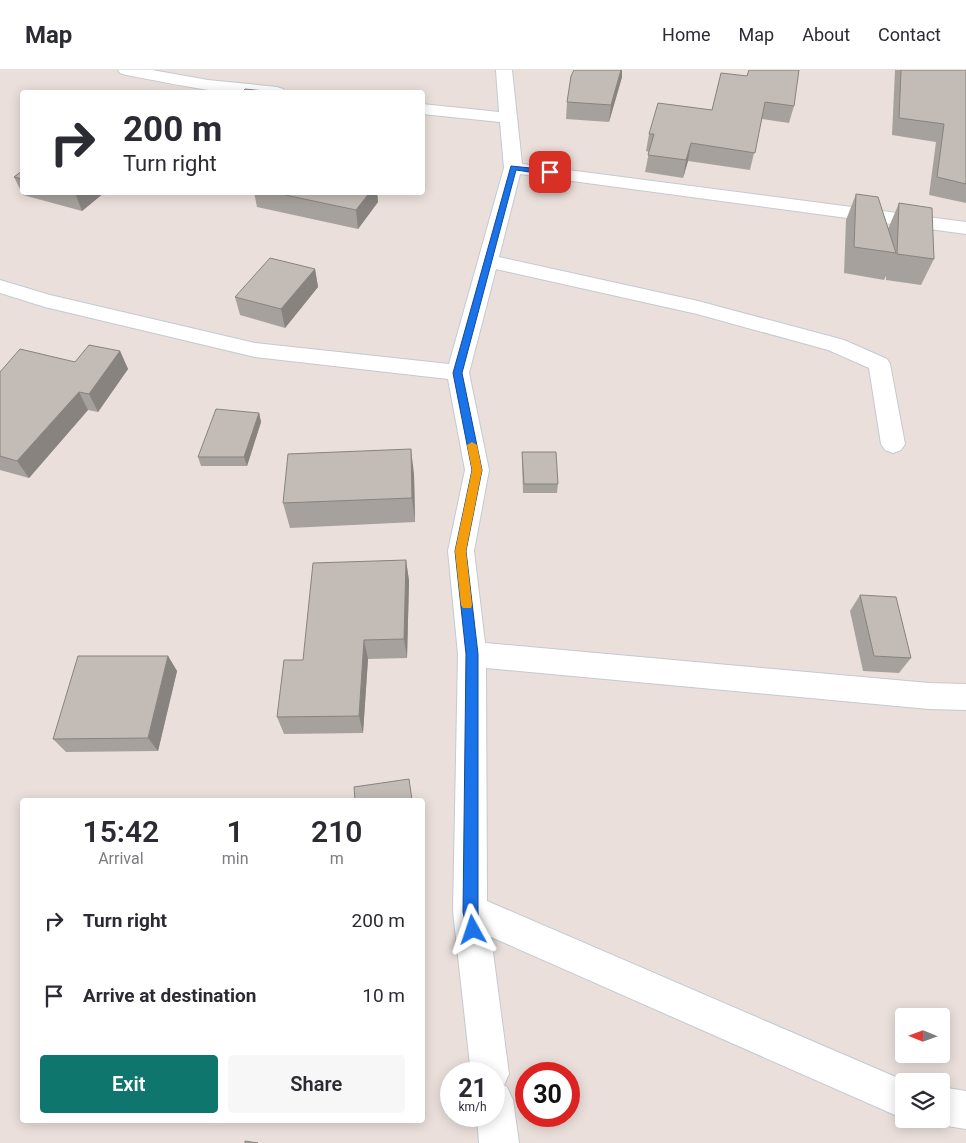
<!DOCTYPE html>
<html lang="en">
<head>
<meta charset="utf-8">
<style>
  :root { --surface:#fff; --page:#f7f7f7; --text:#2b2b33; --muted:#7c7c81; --line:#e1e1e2; --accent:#0f766e }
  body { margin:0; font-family:Roboto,sans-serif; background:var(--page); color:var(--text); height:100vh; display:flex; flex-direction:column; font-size:19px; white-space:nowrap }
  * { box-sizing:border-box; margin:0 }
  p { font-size:16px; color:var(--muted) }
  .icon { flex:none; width:28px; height:28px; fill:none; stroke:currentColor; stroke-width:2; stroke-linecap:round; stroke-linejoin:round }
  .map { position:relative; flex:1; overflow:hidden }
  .details { position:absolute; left:20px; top:728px; width:405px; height:325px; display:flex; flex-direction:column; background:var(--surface); border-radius:5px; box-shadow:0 2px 12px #0003 }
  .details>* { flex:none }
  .hud { position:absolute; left:20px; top:20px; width:405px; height:105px; border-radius:5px; box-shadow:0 2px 12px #0003; background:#fff; color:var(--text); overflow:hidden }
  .needle { width:32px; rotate:271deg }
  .controls { position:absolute; left:895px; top:938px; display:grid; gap:10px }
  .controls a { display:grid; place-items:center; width:55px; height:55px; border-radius:5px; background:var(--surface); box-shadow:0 2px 12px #0003; font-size:25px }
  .speed { position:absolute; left:440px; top:992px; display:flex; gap:10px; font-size:25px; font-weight:700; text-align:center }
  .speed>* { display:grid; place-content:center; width:65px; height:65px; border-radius:50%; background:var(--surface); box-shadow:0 2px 12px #0003; line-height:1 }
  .speed small { font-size:12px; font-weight:400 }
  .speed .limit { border:8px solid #d22; background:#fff; color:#111 }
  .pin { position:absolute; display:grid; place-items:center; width:42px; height:42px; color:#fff; margin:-21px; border-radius:10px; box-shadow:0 2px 8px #0006 }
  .me { position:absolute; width:55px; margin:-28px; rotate:355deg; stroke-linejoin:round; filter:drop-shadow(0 0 4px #0008) }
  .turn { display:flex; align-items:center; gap:18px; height:105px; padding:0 20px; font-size:22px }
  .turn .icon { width:65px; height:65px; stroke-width:2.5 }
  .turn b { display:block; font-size:35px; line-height:42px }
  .eta { display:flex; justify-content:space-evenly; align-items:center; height:85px; text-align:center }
  .eta b { font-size:30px; font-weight:600; line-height:35px }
  .cta { display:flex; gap:10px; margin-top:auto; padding:10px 20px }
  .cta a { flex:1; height:58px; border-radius:5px; background:var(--accent); color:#fff; font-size:20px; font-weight:600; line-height:58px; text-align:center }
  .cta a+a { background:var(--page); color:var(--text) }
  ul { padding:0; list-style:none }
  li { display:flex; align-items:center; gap:15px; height:75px; padding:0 20px }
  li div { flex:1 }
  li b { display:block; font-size:19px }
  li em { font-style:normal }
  header { display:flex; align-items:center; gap:30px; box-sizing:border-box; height:70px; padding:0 25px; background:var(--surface); border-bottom:1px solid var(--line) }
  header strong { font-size:24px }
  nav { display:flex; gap:28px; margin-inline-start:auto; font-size:18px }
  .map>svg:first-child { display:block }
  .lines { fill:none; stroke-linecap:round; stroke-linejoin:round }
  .street-casing { stroke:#c3cad1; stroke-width:2 }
  .street { fill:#fff; fill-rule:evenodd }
  .wall { fill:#a7a19d }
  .shaded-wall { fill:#88837f }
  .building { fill:#c2bbb6; stroke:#88837f }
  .route { fill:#1a73e8; stroke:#114b97 }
  .slow { fill:#f59e0b }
</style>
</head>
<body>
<header>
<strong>Map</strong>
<nav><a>Home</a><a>Map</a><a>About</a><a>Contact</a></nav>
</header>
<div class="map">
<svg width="966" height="1073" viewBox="0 0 966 1073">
  <rect width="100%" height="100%" fill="#eadfdb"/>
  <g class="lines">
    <defs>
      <g id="street">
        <path d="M118,0H152L208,10L277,17L283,19L285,22C233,29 177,14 126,5L120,3Z"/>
        <polygon points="496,0 512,0 522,94 966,152 966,164 520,104 499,187 698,231 844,270 887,289 890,294 905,374 901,380 893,383 885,380 881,374 869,298 828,280 697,244 496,199 469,303 489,400 474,481 485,573 929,613 966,614 966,640 929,639 486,598 487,831 905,1011 904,1011 904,1049 491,867 509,1004 504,1015 507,1017 513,1030 519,1073 479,1073 477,1046 494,1046 494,1004 471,1004 453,841 458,584 448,481 465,400 448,309 255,287 45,237 0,223 0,210 50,225 255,273 449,294 504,98 500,52 422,44 422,34 499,42"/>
        <polygon points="941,1017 966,1021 966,1059 941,1055 927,1050 941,1049"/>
      </g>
    </defs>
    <!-- street casing -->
    <use href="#street" class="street-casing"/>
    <!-- street -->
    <use href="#street" class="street"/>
  </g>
  <!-- wall -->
  <g class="wall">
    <polygon points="895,0 966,0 966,133 929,125 936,72 892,65"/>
    <polygon points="721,3 794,36 789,53 762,49 750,100 688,91 683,108 645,102 649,82 646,81 649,64 712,40"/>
    <polygon points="622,7 609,52 566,49 567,32"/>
    <polygon points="22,101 22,122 105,122 82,141 23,125 14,107"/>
    <polygon points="254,122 377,122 378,132 358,159 257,137"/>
    <polygon points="856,124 888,159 899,133 934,189 921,215 886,210 886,206 884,210 844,203 846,150"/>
    <polygon points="315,199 318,217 285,258 240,245 235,227"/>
    <polygon points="120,281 128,299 98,342 88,340 29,408 0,400 0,302 75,292"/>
    <polygon points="259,343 261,352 247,396 201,396 198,387"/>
    <polygon points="522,382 558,414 557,423 523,423 522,391"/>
    <polygon points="414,404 415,452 290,458 283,433"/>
    <polygon points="406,490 409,511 407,588 368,589 363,663 284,664 277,647 303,590"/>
    <polygon points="860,525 911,588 899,603 863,601 850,541"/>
    <polygon points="168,586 177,601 158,681 66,682 53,669"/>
  </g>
  <!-- shaded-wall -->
  <g class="shaded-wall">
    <polygon points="621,0 622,0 622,7 609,52 611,35"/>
    <polygon points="691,73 688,91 683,108 686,90"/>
    <polygon points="76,122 105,122 82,141 75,123"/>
    <polygon points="370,122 377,122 378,132 358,159 356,140"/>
    <polygon points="315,199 318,217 285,258 281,239"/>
    <polygon points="120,281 128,299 98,342 89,324"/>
    <polygon points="79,322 88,340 29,408 17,391"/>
    <polygon points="259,343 261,352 247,396 244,387"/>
    <polygon points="411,379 414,404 415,452 412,428"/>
    <polygon points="406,490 409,511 407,588 404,569"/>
    <polygon points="364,570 368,589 363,663 359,646"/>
    <polygon points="168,586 177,601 158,681 148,668"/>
  </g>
  <!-- building -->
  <g class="building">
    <polygon points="574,0 621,0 611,35 567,32 571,6"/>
    <polygon points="749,0 799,0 794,36 765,32 755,83 691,73 686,90 648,85 654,64 649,64 658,33 712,40 721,3 747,6"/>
    <polygon points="901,0 966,0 966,114 937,107 944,54 899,48"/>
    <polygon points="245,19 274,22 242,22"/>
    <polygon points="22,101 22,109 14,107"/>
    <polygon points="271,122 370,122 356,140"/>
    <polygon points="856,124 878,127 896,183 854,177"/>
    <polygon points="899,133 932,138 934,189 897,184"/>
    <polygon points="270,188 315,199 281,239 235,227"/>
    <polygon points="89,275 120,281 89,324 79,322 17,391 0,386 0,302 20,279 75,292"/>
    <polygon points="216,339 259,343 244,387 198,387"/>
    <polygon points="411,379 412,428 283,433 288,384"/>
    <polygon points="522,382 556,382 558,414 524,414"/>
    <polygon points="406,490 404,569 364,570 359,646 277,647 284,590 303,590 313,493"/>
    <polygon points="860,525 896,527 911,588 874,586"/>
    <polygon points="78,586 168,586 148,668 53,669"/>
    <polygon points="409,709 412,730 355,730 354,717"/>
    <polygon points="245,1071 258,1073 245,1073"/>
  </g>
  <!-- route -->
  <polygon class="route" points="511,96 550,100 554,102 550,105 516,100 462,303 482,400 466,481 478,584 478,842 480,860 478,865 473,867 468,865 463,842 466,584 455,481 472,400 453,303"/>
  <!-- slow -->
  <polygon class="slow" points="472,372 477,375 482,400 466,481 472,535 471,538 463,538 461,535 455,481 472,400 467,375"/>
</svg>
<div class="controls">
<a><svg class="needle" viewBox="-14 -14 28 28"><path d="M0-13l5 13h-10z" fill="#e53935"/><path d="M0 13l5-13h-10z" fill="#7c7c81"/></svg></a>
<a><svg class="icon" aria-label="layers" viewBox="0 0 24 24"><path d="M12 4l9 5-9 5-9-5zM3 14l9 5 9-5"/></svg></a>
</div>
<div class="speed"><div>21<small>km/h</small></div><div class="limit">30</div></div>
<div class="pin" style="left:550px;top:102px;background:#d93025"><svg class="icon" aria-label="arrive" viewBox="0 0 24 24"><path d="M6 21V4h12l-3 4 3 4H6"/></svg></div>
<svg class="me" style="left:473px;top:860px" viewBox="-20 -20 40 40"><path d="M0-17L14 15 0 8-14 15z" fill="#1a73e8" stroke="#fff" stroke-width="4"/></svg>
<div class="hud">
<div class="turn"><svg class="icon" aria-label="right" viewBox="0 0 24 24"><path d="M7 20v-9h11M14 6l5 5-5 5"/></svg><div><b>200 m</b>Turn right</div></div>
</div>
<section class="details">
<div class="eta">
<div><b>15:42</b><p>Arrival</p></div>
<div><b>1</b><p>min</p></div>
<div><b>210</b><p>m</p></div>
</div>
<ul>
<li><svg class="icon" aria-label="right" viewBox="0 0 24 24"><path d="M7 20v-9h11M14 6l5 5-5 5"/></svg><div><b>Turn right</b></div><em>200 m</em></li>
<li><svg class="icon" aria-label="arrive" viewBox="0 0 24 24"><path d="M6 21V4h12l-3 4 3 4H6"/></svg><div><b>Arrive at destination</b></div><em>10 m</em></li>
</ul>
<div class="cta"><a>Exit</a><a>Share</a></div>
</section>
</div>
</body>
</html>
